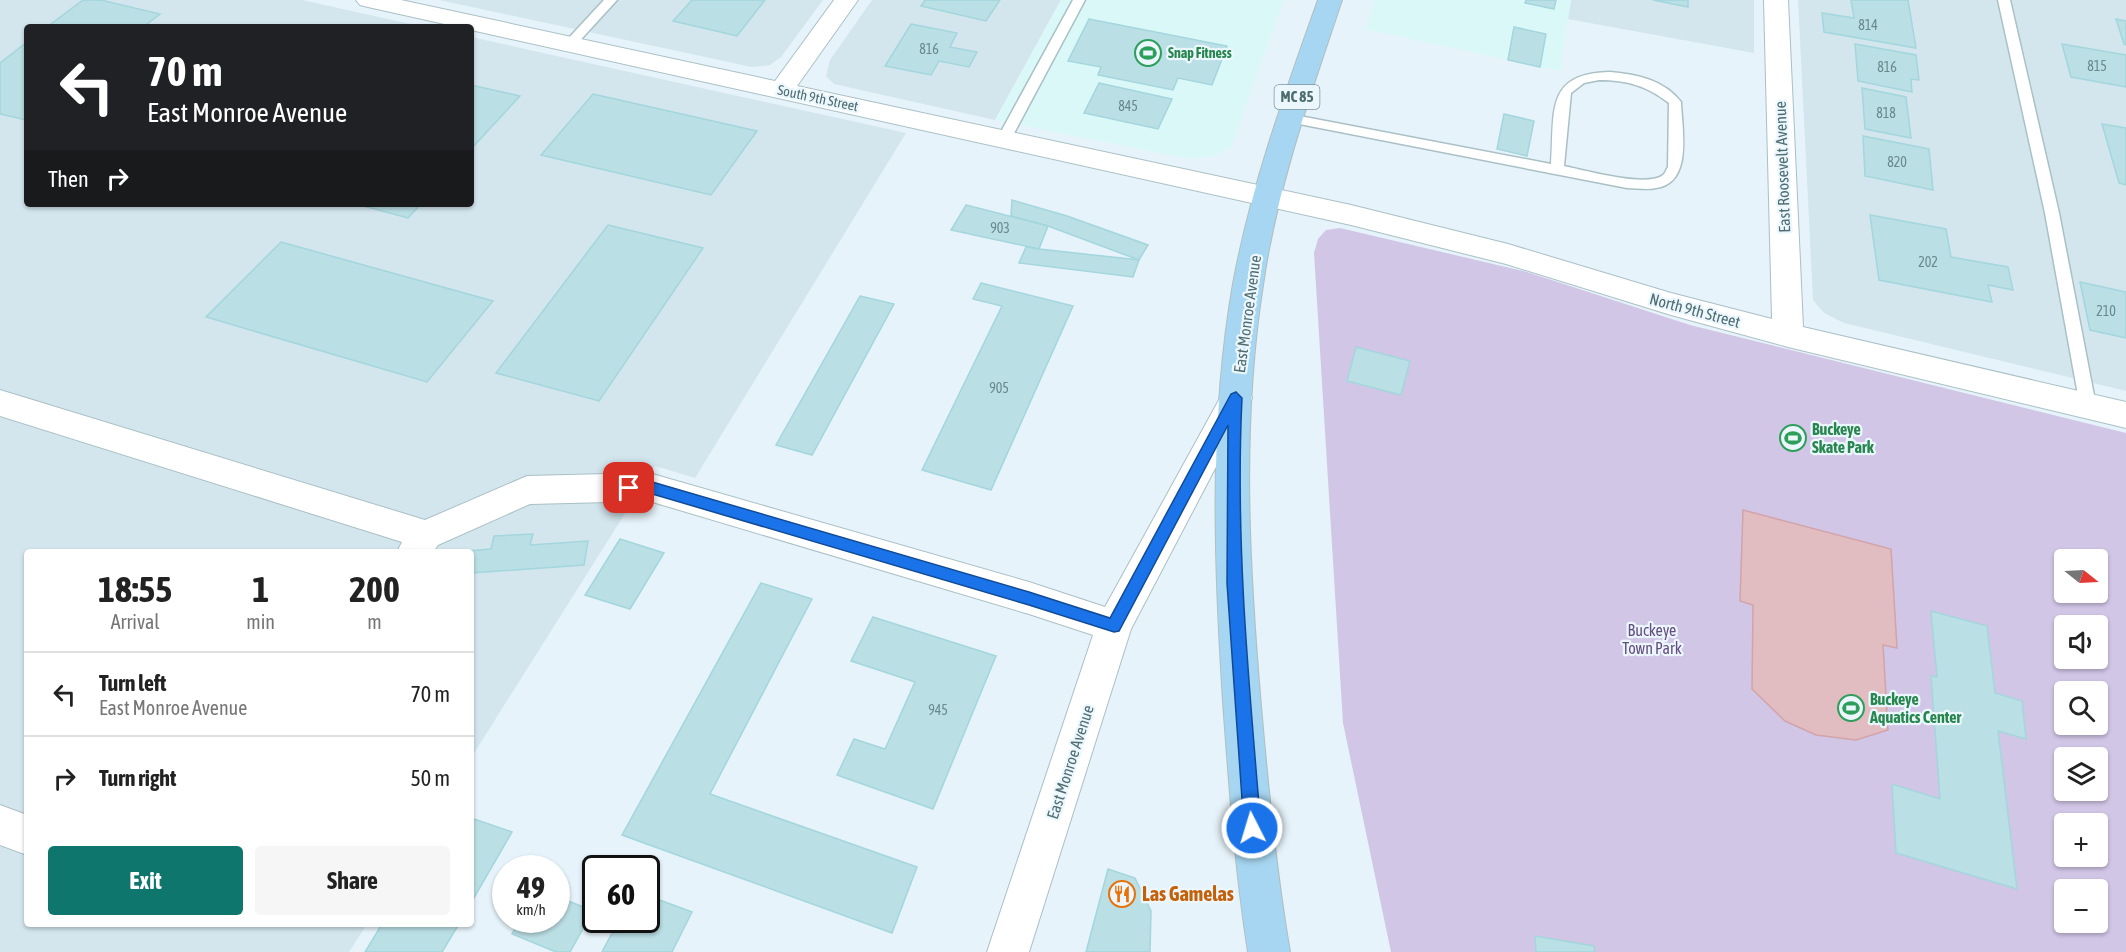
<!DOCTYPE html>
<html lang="en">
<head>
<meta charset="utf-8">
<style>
  :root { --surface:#fff; --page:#f6f6f6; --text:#222; --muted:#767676; --line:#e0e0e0; --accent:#0f766e }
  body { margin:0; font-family:"Asap Condensed",sans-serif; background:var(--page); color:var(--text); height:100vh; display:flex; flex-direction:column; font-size:22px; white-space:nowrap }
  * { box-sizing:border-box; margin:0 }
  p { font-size:20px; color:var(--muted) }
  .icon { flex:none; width:33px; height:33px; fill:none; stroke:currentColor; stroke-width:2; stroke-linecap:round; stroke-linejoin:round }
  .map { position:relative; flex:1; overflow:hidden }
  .drawer { position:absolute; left:24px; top:549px; width:450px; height:378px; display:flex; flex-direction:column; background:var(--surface); border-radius:6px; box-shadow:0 2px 4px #0004 }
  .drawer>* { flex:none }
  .guide { position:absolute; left:24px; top:24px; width:450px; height:183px; border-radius:6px; box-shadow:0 2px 4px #0004; background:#202124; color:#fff; overflow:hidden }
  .needle { width:39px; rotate:108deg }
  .tools { position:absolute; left:2054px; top:549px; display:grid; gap:12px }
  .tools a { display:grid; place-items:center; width:54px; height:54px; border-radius:6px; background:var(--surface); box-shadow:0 2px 4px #0004; font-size:30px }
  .speed { position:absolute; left:492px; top:855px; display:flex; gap:12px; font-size:30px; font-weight:700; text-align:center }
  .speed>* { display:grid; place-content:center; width:78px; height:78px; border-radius:50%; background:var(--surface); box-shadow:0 2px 4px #0004; line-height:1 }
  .speed small { font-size:15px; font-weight:400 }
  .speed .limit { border:3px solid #111; border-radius:9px; background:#fff; color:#111 }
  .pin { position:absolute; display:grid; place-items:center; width:51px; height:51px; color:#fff; margin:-26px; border-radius:12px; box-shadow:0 3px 9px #0006 }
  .me { position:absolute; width:66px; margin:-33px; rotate:355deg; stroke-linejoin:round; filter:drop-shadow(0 0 4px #0008) }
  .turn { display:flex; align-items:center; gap:21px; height:126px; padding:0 24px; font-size:27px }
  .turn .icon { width:78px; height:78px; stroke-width:2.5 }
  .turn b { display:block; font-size:42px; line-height:51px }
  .then { display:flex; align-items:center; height:57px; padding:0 24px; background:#0003; gap:12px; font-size:22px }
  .eta { display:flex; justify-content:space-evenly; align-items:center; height:102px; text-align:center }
  .eta b { font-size:36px; font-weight:700; line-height:42px }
  .action { display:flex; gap:12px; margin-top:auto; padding:12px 24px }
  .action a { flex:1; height:69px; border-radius:6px; background:var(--accent); color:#fff; font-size:24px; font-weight:700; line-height:69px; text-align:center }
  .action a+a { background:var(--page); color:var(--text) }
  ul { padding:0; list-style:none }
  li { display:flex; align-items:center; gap:18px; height:84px; padding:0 24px; border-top:2px solid var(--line) }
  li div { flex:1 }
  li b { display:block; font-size:22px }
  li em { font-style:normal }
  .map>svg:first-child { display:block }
  .residential { fill:#d3e6ee }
  .commercial { fill:#dbf8f9 }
  .green { fill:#d1c6e6; fill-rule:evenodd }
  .water { fill:#e1bdc1; stroke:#d2a4a9; stroke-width:1.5 }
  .building { fill:#badfe5; stroke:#a3d6dd; stroke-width:1.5 }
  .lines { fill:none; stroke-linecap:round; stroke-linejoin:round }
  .lane-casing { stroke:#a9c0c5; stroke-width:3 }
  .street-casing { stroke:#a9c0c5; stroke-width:2 }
  .primary-casing { stroke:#b1bfc0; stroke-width:2 }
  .lane { fill:#fff; fill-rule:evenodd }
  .street { fill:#fff; fill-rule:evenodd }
  .primary { fill:#a6d6f1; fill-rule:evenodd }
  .route { fill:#1a73e8; stroke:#114b97; stroke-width:1.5 }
  .labels { text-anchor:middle; stroke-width:4.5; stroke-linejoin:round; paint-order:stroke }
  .number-label { font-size:14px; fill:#698a8d }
  .far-leisure-label { font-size:14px; font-weight:bold; fill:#27864d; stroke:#ecf7fd; text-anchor:start }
  .far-street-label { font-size:14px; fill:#4e6d70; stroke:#ecf7fd }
  .shield { fill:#ecf7fd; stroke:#7d969a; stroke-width:1.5 }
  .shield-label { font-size:15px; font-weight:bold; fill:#4e6d70 }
  .street-label { font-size:16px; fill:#4e6d70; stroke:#ecf7fd }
  .leisure-label { font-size:16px; font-weight:bold; fill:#27864d; stroke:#ecf7fd; text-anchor:start }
  .park-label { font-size:16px; fill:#644d80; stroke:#ecf7fd }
  .near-food-label { font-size:20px; font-weight:bold; fill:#c56008; stroke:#ecf7fd; text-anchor:start }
</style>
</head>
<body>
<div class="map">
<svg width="2126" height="952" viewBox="0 0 2126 952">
  <rect width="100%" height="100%" fill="#e6f3fa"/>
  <!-- residential -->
  <g class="residential">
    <polygon points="0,0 302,0 424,27 27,27 27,204 471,204 471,37 906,133 695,478 655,466 471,758 471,552 27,552 27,924 367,924 349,952 0,952"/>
    <polygon points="439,0 823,0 781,57 770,65 752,67"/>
    <polygon points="872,0 1061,0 995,120 834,84 826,76 830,60"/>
    <polygon points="1571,0 1754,0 1754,53 1568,19"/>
    <polygon points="1798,0 2126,0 2126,391 1844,323 1824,313 1813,300"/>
  </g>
  <!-- commercial -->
  <g class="commercial">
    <polygon points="1061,0 1284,0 1231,147 1214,156 1189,159 995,120"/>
    <polygon points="1374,0 1571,0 1560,71 1365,29"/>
  </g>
  <!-- green -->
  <path class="green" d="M1340,228L1527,272L1690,325L2126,433V952H1391L1343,723L1314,253L1318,239L1326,230ZM2064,560H2097V592H2064ZM2064,626H2097V658H2064ZM2064,692H2097V724H2064ZM2064,758H2097V790H2064ZM2064,824H2097V856H2064ZM2064,890H2097V922H2064Z"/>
  <!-- water -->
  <polygon class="water" points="1743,510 1891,549 1897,648 1883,645 1888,730 1856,740 1816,735 1785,721 1752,689 1753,605 1740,601"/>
  <!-- building -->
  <g class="building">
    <polygon points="83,0 101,0 160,14 143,27 47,27"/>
    <polygon points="692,0 765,0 737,36 673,21"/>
    <polygon points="925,0 1000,0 986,21 921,6"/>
    <polygon points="1526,0 1556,0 1554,9 1525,3"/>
    <polygon points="1653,0 1688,0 1688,7"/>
    <polygon points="1851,0 1908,0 1916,48 1824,32 1822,13 1854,18"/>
    <polygon points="1089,19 1227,46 1212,85 1178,78 1173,90 1098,75 1101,67 1068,61"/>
    <polygon points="2116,19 2126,21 2126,45 2124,44"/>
    <polygon points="911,24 957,33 950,47 977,52 969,67 939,61 931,75 885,66"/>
    <polygon points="1514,27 1546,34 1540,67 1508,60"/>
    <polygon points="27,42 27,119 26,120 0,114 0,63"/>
    <polygon points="1855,44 1916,55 1919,80 1911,79 1912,92 1858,81"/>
    <polygon points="2062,44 2126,55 2126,87 2071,77"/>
    <polygon points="1099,83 1172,99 1158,129 1084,113"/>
    <polygon points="471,85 520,96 471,149"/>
    <polygon points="1862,88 1906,97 1911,138 1865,129"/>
    <polygon points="593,94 757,131 711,195 541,155"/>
    <polygon points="1504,114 1534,121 1527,156 1497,149"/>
    <polygon points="2102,124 2126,128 2126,185 2119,183"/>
    <polygon points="1863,136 1929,149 1933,190 1865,176"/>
    <polygon points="1012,200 1067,216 1148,245 1139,260 1048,226 1011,216"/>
    <polygon points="356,204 421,204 408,218"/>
    <polygon points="966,205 1048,226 1039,249 951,230"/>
    <polygon points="1870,215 1946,229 1951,257 2008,267 2013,290 1988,285 1992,302 1879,280"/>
    <polygon points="608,225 703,248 599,401 496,373"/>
    <polygon points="281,242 493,301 427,382 206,317"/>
    <polygon points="1026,247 1039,249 1139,260 1133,277 1019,263"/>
    <polygon points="2080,282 2126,292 2126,338 2090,330"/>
    <polygon points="981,283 1073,306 991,490 922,470 1002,306 973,299"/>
    <polygon points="860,296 894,304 812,455 776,445"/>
    <polygon points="1356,347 1410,361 1401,395 1347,381"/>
    <polygon points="533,534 530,545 588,541 584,565 471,573 471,552 456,552 491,549 494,536"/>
    <polygon points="620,539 664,553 630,609 585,595"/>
    <polygon points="761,583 812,599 710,794 917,867 892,933 622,835"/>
    <polygon points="1931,611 1987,626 1995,693 2022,701 2026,739 1998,731 2017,889 1896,853 1892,784 1940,799 1931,676 1937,677"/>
    <polygon points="873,617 996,656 933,809 837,775 854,739 885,749 915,682 851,661"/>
    <polygon points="471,818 512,832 471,903"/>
    <polygon points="1108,869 1135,878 1151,911 1150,952 1086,952"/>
    <polygon points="646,895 692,912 672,952 602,952 619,920 646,920"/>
    <polygon points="556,896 593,911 570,952 556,952 512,934 520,920 556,920"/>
    <polygon points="382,924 459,924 442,952 365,952"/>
    <polygon points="1535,936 1594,946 1595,952 1536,952"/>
  </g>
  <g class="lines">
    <defs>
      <g id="lane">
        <polygon points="604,0 617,0 574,47 566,47 564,44 566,41"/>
        <polygon points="1073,0 1085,0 1011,139 1009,142 999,142 997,139"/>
        <polygon points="1998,0 2010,0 2059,213 2096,406 2094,410 2088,412 2082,410 2080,406 2045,213"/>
        <path d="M1610,72C1636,74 1664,80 1681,102C1682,130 1693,183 1656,188C1647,190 1636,188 1627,188L1289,122L1282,118L1289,114L1551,164C1555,113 1544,73 1610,72ZM1599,80C1627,80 1647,86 1669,103L1668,167C1667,168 1665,174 1663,175C1647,188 1584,170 1564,166L1571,93L1584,83Z"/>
      </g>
      <g id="street">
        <polygon points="356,0 401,0 775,81 834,0 858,0 797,86 1351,205 1508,244 1671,293 1772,319 1764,0 1788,0 1803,327 2126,402 2126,428 1788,347 1671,315 1506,264 1351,225 471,30 471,27 458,27 368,7 360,5"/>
        <polygon points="1236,386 1247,389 1252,398 1131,629 1029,952 987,952 1093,635 1029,614 649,501 530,504 438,545 433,552 397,552 402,542 0,416 0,390 425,520 527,476 649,473 1029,582 1105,607 1225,389"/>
        <polygon points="0,805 27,815 27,855 0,845"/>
      </g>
      <path id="primary" d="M1318,0H1342C1311,93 1277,187 1263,285C1241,425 1249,566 1261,706C1268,788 1276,871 1290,952H1248C1235,869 1229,785 1223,701C1214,562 1209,421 1233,284C1251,186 1285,93 1318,0Z"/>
    </defs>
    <!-- lane casing -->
    <use href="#lane" class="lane-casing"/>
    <!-- street casing -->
    <use href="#street" class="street-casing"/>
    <!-- primary casing -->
    <use href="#primary" class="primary-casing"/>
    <!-- lane -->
    <use href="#lane" class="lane"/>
    <!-- street -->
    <use href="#street" class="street"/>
    <!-- primary -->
    <use href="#primary" class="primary"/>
  </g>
  <!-- route -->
  <path class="route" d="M1236,392L1242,398C1235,542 1249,685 1261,828L1258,834L1252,837L1247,834L1244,828L1227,583L1228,425L1119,631L1114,632L1029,605L649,493L624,492L622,488L624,483L649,481L1029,592L1110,618L1231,394Z"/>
  <!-- icons -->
  <defs>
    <symbol id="stadium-ring" viewBox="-11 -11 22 22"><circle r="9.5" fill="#ecf7fd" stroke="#2e9e5b" stroke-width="1.5"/><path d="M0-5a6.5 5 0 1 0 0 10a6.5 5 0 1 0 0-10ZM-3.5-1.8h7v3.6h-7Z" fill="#2e9e5b"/></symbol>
    <symbol id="restaurant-ring" viewBox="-11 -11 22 22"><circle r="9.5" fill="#ecf7fd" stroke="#e8710a" stroke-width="1.5"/><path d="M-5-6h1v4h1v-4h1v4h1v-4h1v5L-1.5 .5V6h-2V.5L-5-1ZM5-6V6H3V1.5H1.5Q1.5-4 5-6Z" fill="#e8710a"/></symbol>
  </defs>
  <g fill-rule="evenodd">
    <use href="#stadium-ring" x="1133" y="38" width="30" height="30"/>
    <use href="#stadium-ring" x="1778" y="423" width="30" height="30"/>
    <use href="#stadium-ring" x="1836" y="693" width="30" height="30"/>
    <use href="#restaurant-ring" x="1107" y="879" width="30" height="30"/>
  </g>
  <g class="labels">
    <!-- number labels -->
    <g class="number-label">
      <text x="1868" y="30">814</text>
      <text x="929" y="54">816</text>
      <text x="2097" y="71">815</text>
      <text x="1887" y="72">816</text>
      <text x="1128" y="111">845</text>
      <text x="1886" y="118">818</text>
      <text x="1897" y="167">820</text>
      <text x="1000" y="233">903</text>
      <text x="1928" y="267">202</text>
      <text x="2106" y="316">210</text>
      <text x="999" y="393">905</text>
      <text x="938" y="715">945</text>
    </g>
    <!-- far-leisure labels -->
    <g class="far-leisure-label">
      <text x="1168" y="58">Snap Fitness</text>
    </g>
    <!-- far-street labels -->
    <g class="far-street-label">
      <text transform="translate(818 98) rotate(12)" y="5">South 9th Street</text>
    </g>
    <!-- shield labels -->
    <rect class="shield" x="1274.5" y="85" width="45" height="24" rx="4.5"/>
    <g class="shield-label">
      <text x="1297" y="102">MC 85</text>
    </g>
    <!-- street labels -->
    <g class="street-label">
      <text transform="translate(1782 167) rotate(-92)" y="6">East Roosevelt Avenue</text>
      <text transform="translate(1695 310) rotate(15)" y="6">North 9th Street</text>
      <text transform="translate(1247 314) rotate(-82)" y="6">East Monroe Avenue</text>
      <text transform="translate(1070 762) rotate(-72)" y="6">East Monroe Avenue</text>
    </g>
    <!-- leisure labels -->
    <g class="leisure-label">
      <text x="1812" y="435">Buckeye<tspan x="1812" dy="18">Skate Park</tspan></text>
      <text x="1870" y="705">Buckeye<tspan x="1870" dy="18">Aquatics Center</tspan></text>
    </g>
    <!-- park labels -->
    <g class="park-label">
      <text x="1652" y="636">Buckeye<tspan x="1652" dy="18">Town Park</tspan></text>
    </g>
    <!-- near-food labels -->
    <g class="near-food-label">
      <text x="1142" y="901">Las Gamelas</text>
    </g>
  </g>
</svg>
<div class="tools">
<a><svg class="needle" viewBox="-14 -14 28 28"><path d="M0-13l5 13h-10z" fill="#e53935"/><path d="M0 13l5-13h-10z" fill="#767676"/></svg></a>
<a><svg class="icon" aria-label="sound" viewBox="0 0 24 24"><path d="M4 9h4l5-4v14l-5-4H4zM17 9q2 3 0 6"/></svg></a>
<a><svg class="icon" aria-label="search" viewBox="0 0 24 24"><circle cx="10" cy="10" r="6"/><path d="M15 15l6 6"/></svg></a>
<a><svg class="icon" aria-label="layers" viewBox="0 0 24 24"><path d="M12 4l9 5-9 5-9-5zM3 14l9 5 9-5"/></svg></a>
<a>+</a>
<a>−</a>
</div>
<div class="speed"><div>49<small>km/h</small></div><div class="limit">60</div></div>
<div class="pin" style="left:629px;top:488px;background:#d93025"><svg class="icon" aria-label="arrive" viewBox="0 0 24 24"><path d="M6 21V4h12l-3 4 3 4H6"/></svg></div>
<svg class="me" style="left:1252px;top:828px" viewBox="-20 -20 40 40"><circle r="17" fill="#1a73e8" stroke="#fff" stroke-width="3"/><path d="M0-11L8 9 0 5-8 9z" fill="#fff"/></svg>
<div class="guide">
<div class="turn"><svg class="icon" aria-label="left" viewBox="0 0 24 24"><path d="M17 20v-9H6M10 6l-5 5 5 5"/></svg><div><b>70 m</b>East Monroe Avenue</div></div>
<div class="then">Then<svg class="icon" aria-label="right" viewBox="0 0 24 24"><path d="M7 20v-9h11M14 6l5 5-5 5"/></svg></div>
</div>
<section class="drawer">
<div class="eta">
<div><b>18:55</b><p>Arrival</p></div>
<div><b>1</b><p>min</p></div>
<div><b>200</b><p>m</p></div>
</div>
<ul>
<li><svg class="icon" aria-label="left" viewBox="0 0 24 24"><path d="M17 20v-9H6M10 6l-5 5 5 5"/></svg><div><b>Turn left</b><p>East Monroe Avenue</p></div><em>70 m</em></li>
<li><svg class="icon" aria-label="right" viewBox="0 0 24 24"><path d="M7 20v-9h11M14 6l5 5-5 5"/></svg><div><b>Turn right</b></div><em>50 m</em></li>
</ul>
<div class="action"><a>Exit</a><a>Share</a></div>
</section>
</div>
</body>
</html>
